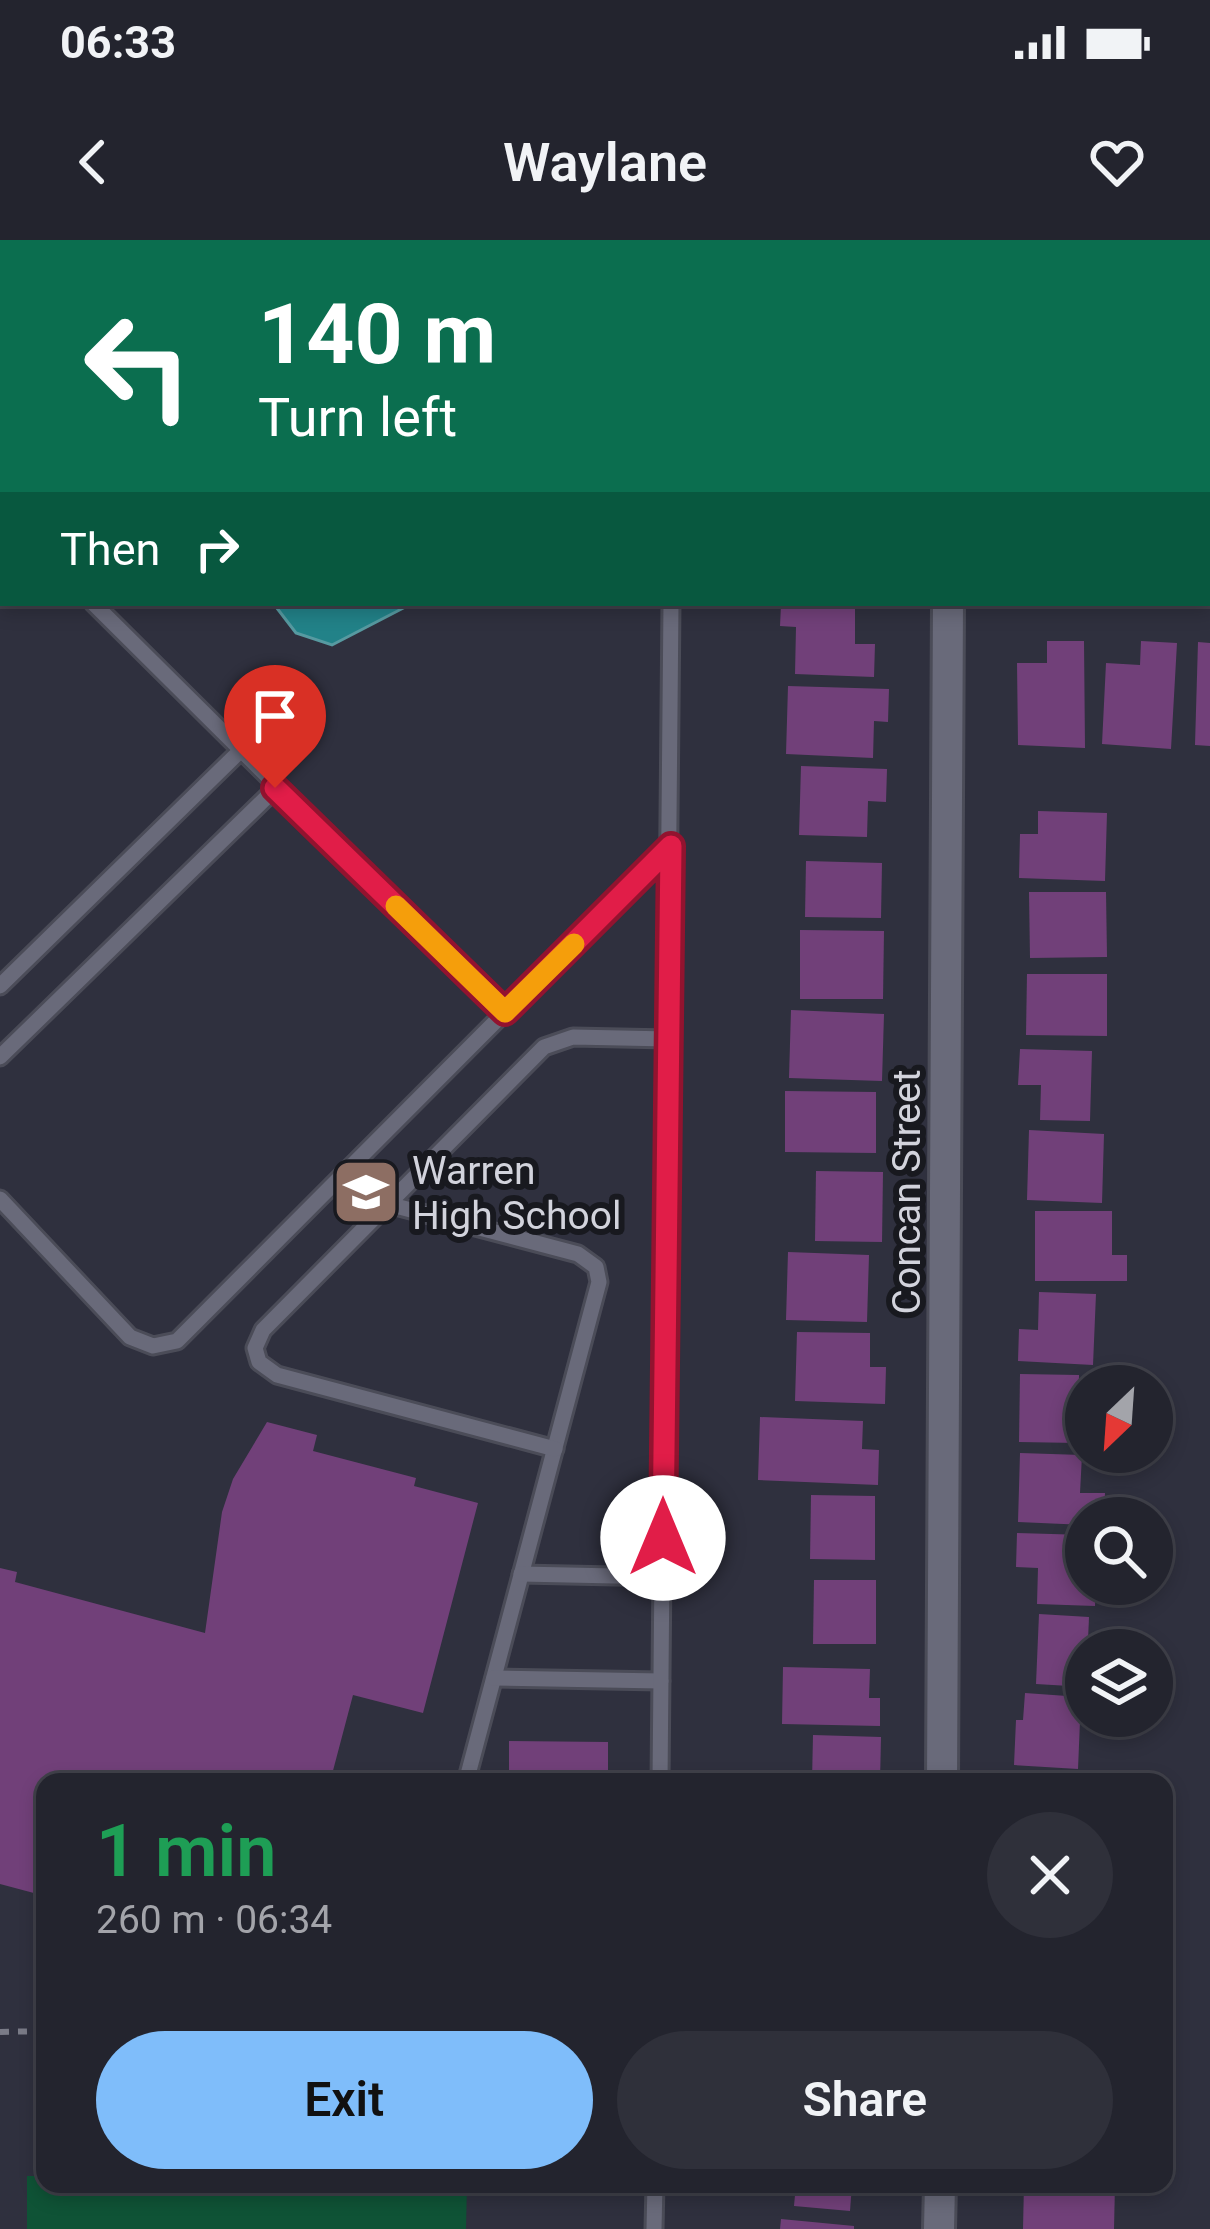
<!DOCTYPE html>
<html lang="en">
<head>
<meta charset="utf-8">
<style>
  :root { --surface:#23242e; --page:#2f303a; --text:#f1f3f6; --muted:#a3a4aa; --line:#40414a; --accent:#7fbdfa }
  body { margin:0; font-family:Roboto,sans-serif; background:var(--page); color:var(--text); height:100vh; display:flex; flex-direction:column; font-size:45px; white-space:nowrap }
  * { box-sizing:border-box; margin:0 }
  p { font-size:39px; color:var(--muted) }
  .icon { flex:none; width:66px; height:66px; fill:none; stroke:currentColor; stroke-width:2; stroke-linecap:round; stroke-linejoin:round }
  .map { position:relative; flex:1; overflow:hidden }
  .sheet { position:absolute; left:36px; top:1533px; width:1137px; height:420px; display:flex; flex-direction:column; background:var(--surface); border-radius:24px; box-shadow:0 6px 18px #0003,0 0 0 3px var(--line) }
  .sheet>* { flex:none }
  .hud { position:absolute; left:0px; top:0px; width:1212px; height:366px; box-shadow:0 6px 18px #0003,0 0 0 3px var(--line); background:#0b6e4f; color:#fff; overflow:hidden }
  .needle { width:78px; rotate:205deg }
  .controls { position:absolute; left:1065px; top:1125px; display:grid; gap:24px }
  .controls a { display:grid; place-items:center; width:108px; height:108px; border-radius:50%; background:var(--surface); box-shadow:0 6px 18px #0003,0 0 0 3px var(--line); font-size:60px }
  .pin { position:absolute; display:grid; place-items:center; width:102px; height:102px; color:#fff; margin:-123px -51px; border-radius:50% 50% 50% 0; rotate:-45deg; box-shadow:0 0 12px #0007 }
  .pin .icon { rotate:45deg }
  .me { position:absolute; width:132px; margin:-66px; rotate:0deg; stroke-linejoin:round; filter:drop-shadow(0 0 9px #0008) }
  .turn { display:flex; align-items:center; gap:42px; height:252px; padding:0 60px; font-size:54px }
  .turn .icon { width:156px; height:156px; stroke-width:2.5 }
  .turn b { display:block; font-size:84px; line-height:102px }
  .then { display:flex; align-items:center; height:114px; padding:0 60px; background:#0003; gap:24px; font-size:45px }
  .round { display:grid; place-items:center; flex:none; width:126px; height:126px; border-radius:63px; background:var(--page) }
  .head { display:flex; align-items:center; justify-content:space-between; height:204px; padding:0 60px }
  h1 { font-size:72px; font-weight:600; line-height:90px; color:#1e9e55 }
  .primary-button { display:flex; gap:24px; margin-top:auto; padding:24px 60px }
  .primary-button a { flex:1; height:138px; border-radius:72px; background:var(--accent); color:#111; font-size:48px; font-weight:600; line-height:138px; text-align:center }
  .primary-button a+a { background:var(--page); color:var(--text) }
  .status { display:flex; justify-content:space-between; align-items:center; height:84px; padding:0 60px; background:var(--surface); direction:ltr }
  .status svg { height:33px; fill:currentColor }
  header { display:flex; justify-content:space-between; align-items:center; height:156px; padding:0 60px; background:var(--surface); font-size:54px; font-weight:600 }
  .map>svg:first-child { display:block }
  .green { fill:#0f5336 }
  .water { fill:#228288; stroke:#579aa1; stroke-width:3 }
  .building { fill:#714079 }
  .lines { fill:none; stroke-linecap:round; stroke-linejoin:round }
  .service-casing { stroke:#4b4c58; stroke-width:21 }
  .minor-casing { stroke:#4b4c58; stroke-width:36 }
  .secondary-casing { stroke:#4b4c58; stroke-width:36 }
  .path { stroke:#7a7b87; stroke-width:6; stroke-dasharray:9 9; stroke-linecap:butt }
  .service { stroke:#696a7a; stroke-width:15 }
  .minor { stroke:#696a7a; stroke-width:30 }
  .secondary { stroke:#696a7a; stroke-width:30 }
  .route-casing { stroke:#92132f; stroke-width:30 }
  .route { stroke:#e11d48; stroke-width:21 }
  .slow { stroke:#f59e0b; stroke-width:21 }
  .labels { text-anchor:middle; stroke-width:12; stroke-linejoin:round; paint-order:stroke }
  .poi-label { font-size:39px; fill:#d2d3dc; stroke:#18191f; text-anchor:start }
  .street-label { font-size:39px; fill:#d2d3dc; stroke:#18191f }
</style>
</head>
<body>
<div class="status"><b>06:33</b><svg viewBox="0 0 49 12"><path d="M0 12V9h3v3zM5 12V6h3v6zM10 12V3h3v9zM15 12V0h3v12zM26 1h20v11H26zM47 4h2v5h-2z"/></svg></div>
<header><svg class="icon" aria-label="back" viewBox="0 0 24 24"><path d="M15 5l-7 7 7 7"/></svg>Waylane<svg class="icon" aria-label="heart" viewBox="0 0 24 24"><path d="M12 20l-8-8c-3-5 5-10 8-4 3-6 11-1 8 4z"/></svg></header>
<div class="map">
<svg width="1210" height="1989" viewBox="0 0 1210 1989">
  <rect width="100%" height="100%" fill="#2f303e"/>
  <!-- green -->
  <polygon class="green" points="27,1936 45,1936 45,1944 467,1944 466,1989 27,1989"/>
  <!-- water -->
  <polygon class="water" points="273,363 413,363 332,405 296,393"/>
  <!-- building -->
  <g class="building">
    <polygon points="781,365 855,367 855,404 875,404 874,437 795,434 796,387 780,386"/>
    <polygon points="1047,401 1084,401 1085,508 1018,505 1017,423 1047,423"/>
    <polygon points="1141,401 1177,403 1171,509 1102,504 1106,423 1140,425"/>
    <polygon points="1198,402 1210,403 1210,506 1195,505"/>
    <polygon points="788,446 889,449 888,482 874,481 873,518 786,514"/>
    <polygon points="801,526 887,529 886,562 868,561 867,597 799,595"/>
    <polygon points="1038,571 1107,573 1105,641 1019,638 1020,594 1038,594"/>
    <polygon points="806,621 882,623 881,678 805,677"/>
    <polygon points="1029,652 1106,652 1107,717 1030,718"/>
    <polygon points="800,690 884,691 883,759 800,759"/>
    <polygon points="1027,734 1107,734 1107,796 1026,795"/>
    <polygon points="791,770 884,774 882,841 789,838"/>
    <polygon points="1020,809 1092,811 1090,881 1040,880 1041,845 1018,845"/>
    <polygon points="785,851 876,852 876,913 785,912"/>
    <polygon points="1029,890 1104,894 1102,963 1027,960"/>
    <polygon points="816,931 883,932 882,1002 815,1001"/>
    <polygon points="1035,971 1112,971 1112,1015 1127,1015 1127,1041 1035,1041"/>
    <polygon points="788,1012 869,1015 867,1082 786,1080"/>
    <polygon points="1039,1052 1096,1054 1093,1125 1018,1121 1019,1089 1038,1090"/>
    <polygon points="797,1092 870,1093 870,1127 886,1127 885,1164 795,1161"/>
    <polygon points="1020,1134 1079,1135 1078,1203 1019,1202"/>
    <polygon points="760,1177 863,1181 862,1209 879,1210 878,1245 758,1240"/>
    <polygon points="267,1182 317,1195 313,1211 416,1238 414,1246 478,1263 423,1473 353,1455 330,1542 45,1542 45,1656 0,1644 0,1328 17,1332 15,1342 205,1393 222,1272 233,1239"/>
    <polygon points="1020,1213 1082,1215 1080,1253 1105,1253 1104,1278 1086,1278 1086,1285 1018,1282"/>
    <polygon points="811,1255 875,1256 875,1320 810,1319"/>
    <polygon points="1017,1293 1086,1295 1086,1344 1096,1344 1095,1366 1037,1364 1038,1328 1016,1327"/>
    <polygon points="814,1340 876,1340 876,1404 813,1404"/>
    <polygon points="1039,1374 1089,1377 1086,1447 1036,1444"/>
    <polygon points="783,1427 870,1429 869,1458 880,1458 880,1486 782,1484"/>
    <polygon points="1025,1453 1081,1457 1078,1529 1014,1525 1016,1480 1023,1480"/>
    <polygon points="813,1495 881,1497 880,1542 812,1542"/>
    <polygon points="509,1501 608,1502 608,1542 509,1542"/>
    <polygon points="796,1944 852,1944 850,1971 794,1966"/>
    <polygon points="1024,1944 1115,1944 1114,1989 1023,1989"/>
    <polygon points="781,1979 854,1986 854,1989 780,1989"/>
  </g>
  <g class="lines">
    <defs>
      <g id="service">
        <polyline points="663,0 663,3"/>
        <polyline points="1083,0 1084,3"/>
        <polyline points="0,268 3,271"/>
        <polyline points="93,363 505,772 671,606"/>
        <polyline points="0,746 239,512"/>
        <polyline points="0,817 275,549"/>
        <polyline points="0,959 130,1097 153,1106 177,1101 505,772"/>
        <polyline points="388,964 578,1014 596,1027 599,1042 466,1542"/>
        <polyline points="555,1209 277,1135 259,1122 255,1108 263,1090 544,807 573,797 669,799"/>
        <polyline points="521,1334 662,1337"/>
        <polyline points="494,1438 661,1441"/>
        <polyline points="660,1542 671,363"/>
        <polyline points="654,1989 655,1944"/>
      </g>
      <g id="minor">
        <polyline points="1209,330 1210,330"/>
        <polyline points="942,1542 948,363"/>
        <polyline points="939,1989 940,1944"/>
      </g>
      <g id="secondary">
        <polyline points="152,0 162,3"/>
        <polyline points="386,0 405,3"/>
        <polyline points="1136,3 1162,0"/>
        <polyline points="1209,47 1210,47"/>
      </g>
    </defs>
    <!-- service casing -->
    <use href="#service" class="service-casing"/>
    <!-- minor casing -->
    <use href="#minor" class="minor-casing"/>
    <!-- secondary casing -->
    <use href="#secondary" class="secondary-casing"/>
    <!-- path -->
    <polyline class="path" points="0,1792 45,1791"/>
    <!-- service -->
    <use href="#service" class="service"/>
    <!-- minor -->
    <use href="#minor" class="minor"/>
    <!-- secondary -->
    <use href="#secondary" class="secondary"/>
  </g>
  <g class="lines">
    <defs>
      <polyline id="route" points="275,548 505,772 671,606 663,1298"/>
    </defs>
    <!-- route casing -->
    <use href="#route" class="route-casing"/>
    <!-- route -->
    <use href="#route" class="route"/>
    <!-- slow -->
    <polyline class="slow" points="396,666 505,772 574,704"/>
  </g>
  <!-- icons -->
  <defs>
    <symbol id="school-square" viewBox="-11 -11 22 22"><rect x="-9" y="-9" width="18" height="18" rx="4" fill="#8d6e63" stroke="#18191f"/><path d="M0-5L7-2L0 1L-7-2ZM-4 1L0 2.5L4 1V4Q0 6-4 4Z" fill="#fff"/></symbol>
  </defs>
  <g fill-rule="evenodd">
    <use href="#school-square" x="328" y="914" width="76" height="76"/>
  </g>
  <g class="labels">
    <!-- poi labels -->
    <g class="poi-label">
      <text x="412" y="944">Warren<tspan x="412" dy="45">High School</tspan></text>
    </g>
    <!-- street labels -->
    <g class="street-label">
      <text transform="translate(906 952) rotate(-90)" y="14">Concan Street</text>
    </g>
  </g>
</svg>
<div class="controls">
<a><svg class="needle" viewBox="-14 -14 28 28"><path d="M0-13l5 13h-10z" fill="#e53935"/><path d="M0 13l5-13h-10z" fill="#a3a4aa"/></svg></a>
<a><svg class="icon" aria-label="search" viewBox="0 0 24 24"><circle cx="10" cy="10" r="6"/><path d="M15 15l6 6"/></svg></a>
<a><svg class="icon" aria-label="layers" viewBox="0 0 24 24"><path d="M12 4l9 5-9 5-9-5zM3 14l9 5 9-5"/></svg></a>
</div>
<div class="pin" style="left:275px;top:548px;background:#d93025"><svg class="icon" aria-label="arrive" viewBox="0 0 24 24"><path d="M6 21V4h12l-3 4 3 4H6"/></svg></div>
<svg class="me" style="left:663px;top:1298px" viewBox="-20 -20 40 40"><circle r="19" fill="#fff"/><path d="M0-13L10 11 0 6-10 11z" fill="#e11d48"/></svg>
<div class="hud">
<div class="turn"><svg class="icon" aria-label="left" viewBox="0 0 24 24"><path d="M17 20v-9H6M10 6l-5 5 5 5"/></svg><div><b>140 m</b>Turn left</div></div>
<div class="then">Then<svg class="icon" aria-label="right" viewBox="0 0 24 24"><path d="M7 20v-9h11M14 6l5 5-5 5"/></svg></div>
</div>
<section class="sheet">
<div class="head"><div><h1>1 min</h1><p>260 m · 06:34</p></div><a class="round"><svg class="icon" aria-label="close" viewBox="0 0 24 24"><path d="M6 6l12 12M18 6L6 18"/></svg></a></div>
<div class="primary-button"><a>Exit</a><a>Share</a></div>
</section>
</div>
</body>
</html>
